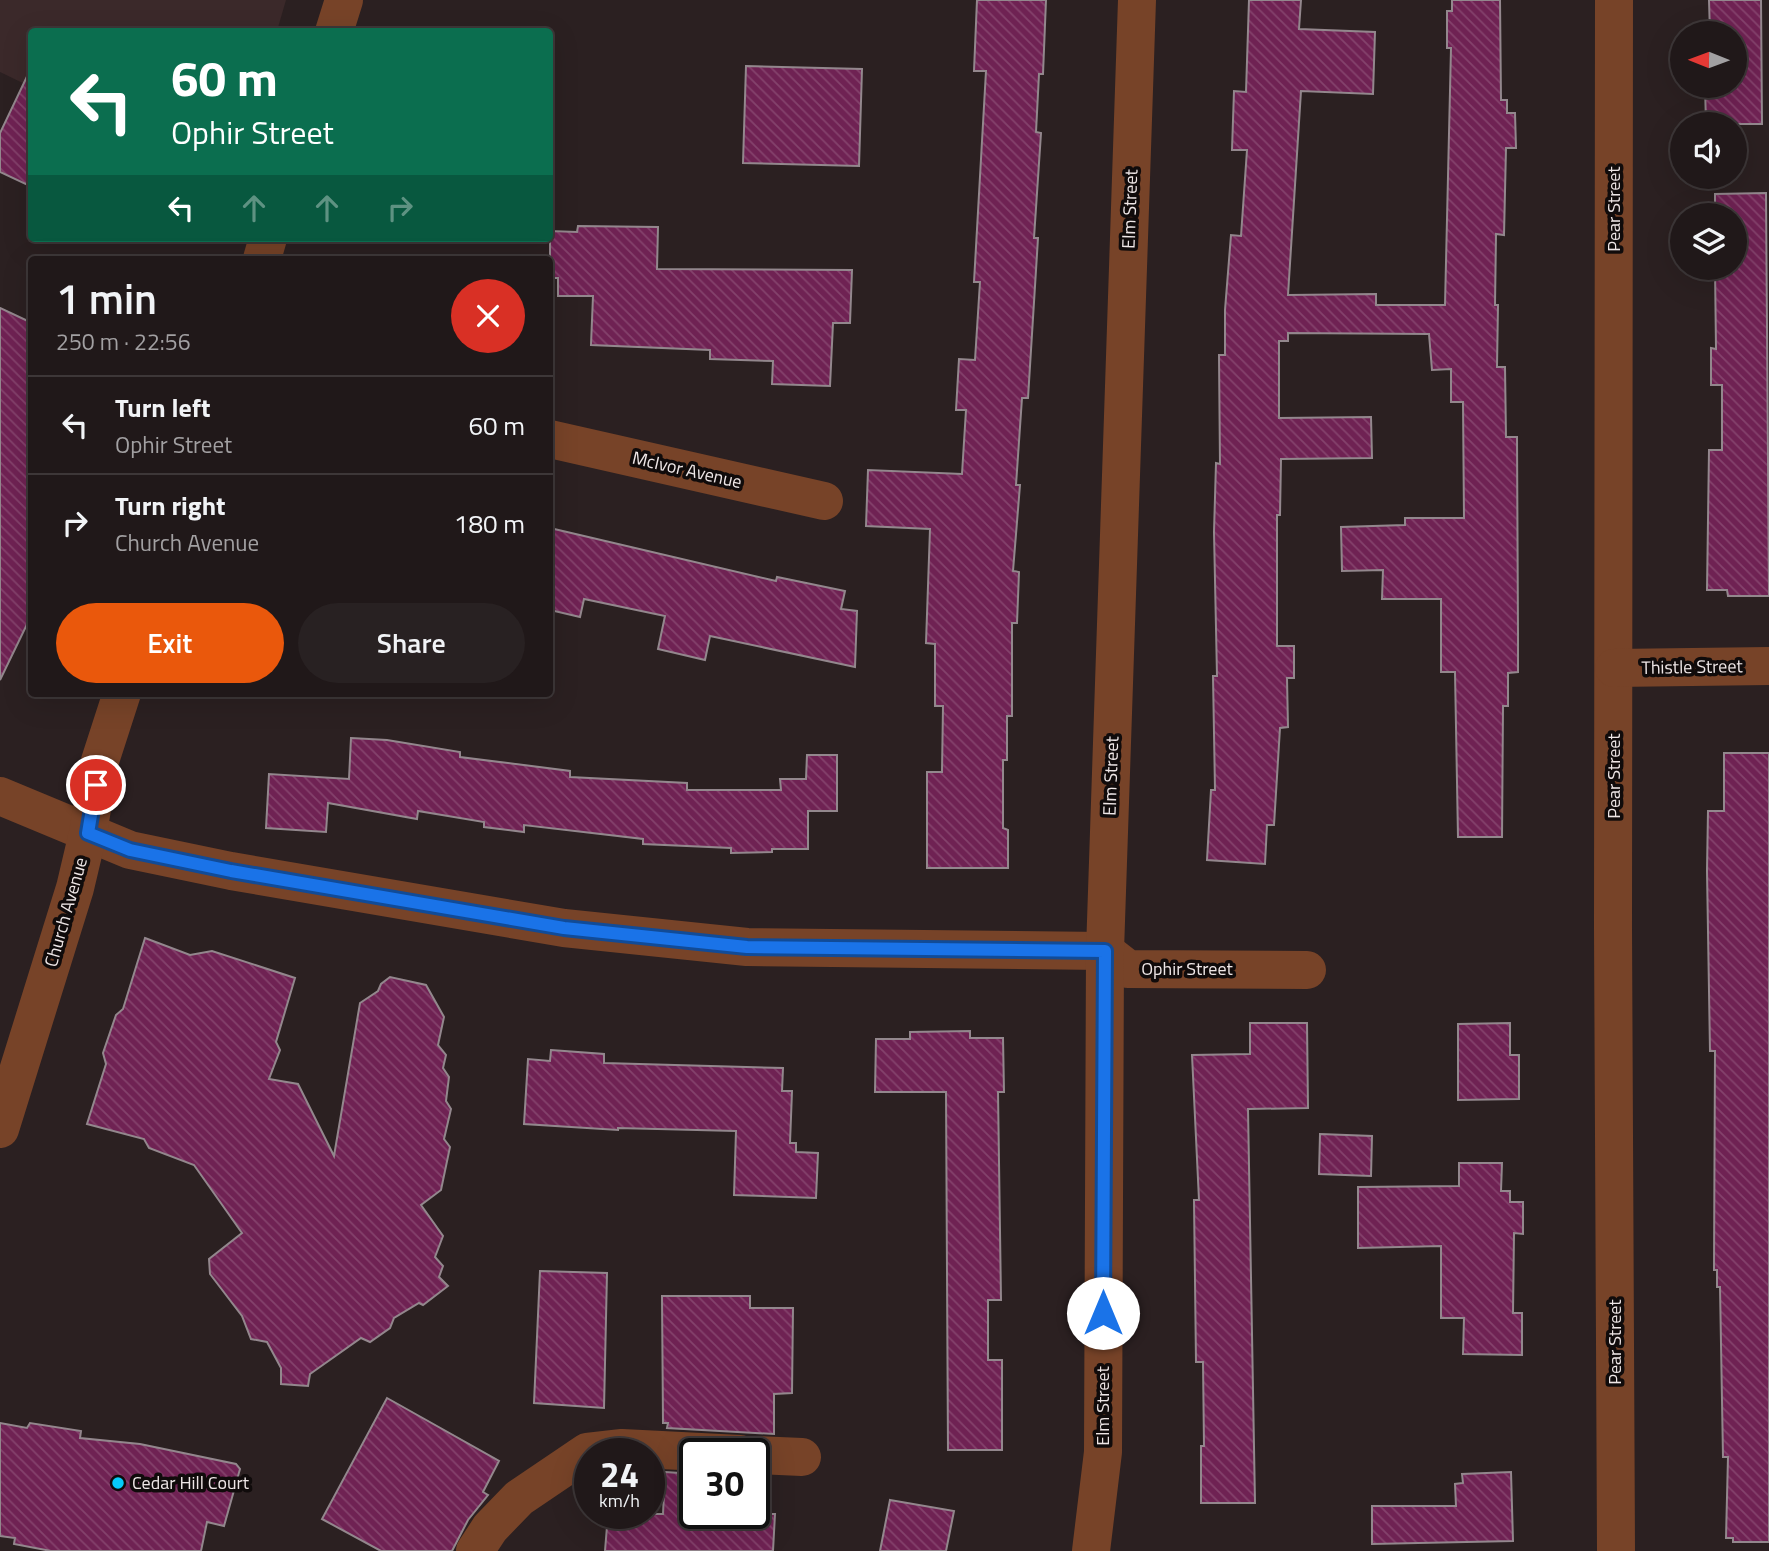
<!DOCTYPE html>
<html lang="en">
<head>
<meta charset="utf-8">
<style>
  :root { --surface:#201819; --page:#282122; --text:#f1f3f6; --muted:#a2a0a2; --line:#3d3738; --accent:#ea580c }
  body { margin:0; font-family:"Titillium Web",sans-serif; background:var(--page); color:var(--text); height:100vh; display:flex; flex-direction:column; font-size:26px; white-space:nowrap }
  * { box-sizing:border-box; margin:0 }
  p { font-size:23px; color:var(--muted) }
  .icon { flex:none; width:38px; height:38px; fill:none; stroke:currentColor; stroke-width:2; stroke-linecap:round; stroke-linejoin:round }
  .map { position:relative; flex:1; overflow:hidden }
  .sheet { position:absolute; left:28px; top:256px; width:525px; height:441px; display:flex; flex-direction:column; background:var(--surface); border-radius:7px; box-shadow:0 7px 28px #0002,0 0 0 2px var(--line) }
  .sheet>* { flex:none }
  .guide { position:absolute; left:28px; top:28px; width:525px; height:214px; border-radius:7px; box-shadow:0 7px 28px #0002,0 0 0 2px var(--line); background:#0b6e4f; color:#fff; overflow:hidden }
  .needle { width:46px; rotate:271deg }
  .controls { position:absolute; left:1670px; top:21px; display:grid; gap:14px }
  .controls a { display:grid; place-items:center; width:77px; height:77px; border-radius:50%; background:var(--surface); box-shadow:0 7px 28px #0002,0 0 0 2px var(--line); font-size:35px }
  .speed { position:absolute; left:574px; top:1438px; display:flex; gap:14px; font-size:35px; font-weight:700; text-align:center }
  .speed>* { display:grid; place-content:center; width:91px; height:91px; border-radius:50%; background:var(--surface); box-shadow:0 7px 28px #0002,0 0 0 2px var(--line); line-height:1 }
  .speed small { font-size:18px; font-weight:400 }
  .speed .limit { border:4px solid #111; border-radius:10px; background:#fff; color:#111 }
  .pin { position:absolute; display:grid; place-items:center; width:60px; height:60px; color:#fff; margin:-30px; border:4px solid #fff; border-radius:50%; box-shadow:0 2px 7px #0007 }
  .me { position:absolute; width:77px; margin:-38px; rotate:0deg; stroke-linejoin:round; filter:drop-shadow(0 0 5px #0008) }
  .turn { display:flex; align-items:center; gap:24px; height:147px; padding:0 28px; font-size:32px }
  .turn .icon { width:91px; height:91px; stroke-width:2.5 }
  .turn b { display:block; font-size:49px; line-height:60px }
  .lanes { display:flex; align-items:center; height:66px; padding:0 28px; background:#0003; justify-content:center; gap:35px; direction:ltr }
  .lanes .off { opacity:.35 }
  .round { display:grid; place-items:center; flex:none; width:74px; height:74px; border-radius:37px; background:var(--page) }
  .summary { display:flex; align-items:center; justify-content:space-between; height:119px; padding:0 28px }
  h1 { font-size:42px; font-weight:600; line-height:52px }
  .button { display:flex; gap:14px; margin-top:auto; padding:14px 28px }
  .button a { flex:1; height:80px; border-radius:42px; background:var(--accent); color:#fff; font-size:28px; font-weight:600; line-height:80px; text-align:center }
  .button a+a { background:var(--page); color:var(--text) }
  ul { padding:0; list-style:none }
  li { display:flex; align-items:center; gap:21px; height:98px; padding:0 28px; border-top:2px solid var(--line) }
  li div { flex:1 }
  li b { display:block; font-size:26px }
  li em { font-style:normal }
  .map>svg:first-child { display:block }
  .built { fill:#3b292a }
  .building { fill:url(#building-back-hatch); stroke:#93878d; stroke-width:2 }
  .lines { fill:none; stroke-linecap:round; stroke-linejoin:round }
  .minor { stroke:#774328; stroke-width:38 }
  .route-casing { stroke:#114b97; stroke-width:18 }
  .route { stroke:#1a73e8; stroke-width:12 }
  .poi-dot { fill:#05cbf9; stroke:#100b0b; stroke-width:2.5 }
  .labels { text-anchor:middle; stroke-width:7; stroke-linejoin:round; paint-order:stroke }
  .street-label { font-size:18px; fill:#efe7e7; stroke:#100b0b }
  .poi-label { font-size:18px; fill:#efe7e7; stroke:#100b0b; text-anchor:start }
</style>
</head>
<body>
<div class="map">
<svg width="1769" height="1551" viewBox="0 0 1769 1551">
  <defs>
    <pattern id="building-back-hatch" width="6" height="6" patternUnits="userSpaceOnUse" patternTransform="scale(1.75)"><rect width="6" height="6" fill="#6f2253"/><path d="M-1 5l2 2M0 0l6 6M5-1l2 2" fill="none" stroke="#84426c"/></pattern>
  </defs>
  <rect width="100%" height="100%" fill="#2b2021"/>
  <!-- built -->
  <polygon class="built" points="0,0 286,0 277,31 32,32 31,87 0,72"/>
  <!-- building -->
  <g class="building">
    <polygon points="977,0 1046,0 1043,74 1039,74 1036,132 1041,133 1034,238 1038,238 1028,398 1022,398 1016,485 1020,485 1013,571 1019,572 1017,623 1012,623 1012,716 1007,716 1007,760 1003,760 1003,828 1008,830 1008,868 927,868 927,772 942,772 943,706 935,706 935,644 926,643 930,529 866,526 868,470 962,474 966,410 956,410 959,359 975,360 980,282 974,282 986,71 974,71"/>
    <polygon points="1249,0 1301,0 1299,29 1375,32 1373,94 1301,91 1288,295 1376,294 1376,305 1445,305 1451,48 1447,48 1447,11 1452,11 1452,0 1500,0 1501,100 1507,100 1507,113 1515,113 1516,148 1506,148 1504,235 1496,234 1495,305 1498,305 1497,367 1505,367 1506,437 1517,437 1518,632 1518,672 1508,673 1508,706 1503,706 1502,837 1458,837 1455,672 1441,672 1441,599 1382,599 1383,570 1342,571 1341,527 1405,525 1405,518 1464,518 1463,402 1451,402 1451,369 1432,370 1429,334 1288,333 1288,341 1279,341 1279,418 1371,417 1372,458 1281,459 1280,515 1277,515 1277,646 1294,646 1294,678 1287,678 1288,727 1280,728 1274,825 1267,825 1265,864 1207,860 1211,790 1215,790 1213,676 1217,676 1214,532 1216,463 1220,464 1219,355 1225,355 1225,310 1231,235 1241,236 1247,150 1232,150 1234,91 1246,92"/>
    <polygon points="1709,0 1761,0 1762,124 1706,124 1705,86 1734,86 1734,33 1710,33"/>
    <polygon points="32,66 32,187 0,172 0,133"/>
    <polygon points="746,66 862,69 859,166 743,163"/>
    <polygon points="1766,193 1769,596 1728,596 1727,590 1707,590 1709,450 1722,450 1722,385 1711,385 1711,348 1716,349 1715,268 1734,268 1734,215 1715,215 1715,194"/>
    <polygon points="578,226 658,227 657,269 852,270 850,323 833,323 830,386 772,384 773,361 710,359 710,350 591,345 593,296 558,296 558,278 550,278 550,231 577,232"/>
    <polygon points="0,308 32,323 32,614 0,680"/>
    <polygon points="550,528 776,581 777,577 845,591 841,609 857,611 855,667 710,636 705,660 658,649 665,616 584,599 580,617 550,610"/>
    <polygon points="351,738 387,740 460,752 460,757 570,771 570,777 687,783 687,790 781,790 780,779 806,779 807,755 837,755 837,811 808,811 808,849 772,849 772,852 731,853 731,848 643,844 643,839 524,825 524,832 484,827 484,822 418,811 417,819 328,803 326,832 266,828 269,774 349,779"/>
    <polygon points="1724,753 1769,753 1769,1542 1733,1542 1733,1538 1726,1538 1728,1457 1723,1457 1720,1287 1717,1287 1717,1270 1714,1270 1715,1051 1710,1051 1707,871 1708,811 1724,811"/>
    <polygon points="145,938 190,955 212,951 295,978 276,1042 280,1050 269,1079 298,1084 334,1156 360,1003 378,991 381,984 390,977 426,985 444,1017 438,1045 446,1055 443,1068 449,1077 446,1101 451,1109 444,1139 450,1147 441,1190 421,1205 443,1236 435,1257 443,1266 439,1277 448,1286 423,1305 419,1303 394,1318 390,1328 370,1342 361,1338 310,1374 308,1386 281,1384 281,1368 267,1342 251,1339 242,1316 210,1274 209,1259 242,1233 194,1165 149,1148 144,1139 87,1124 106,1064 103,1053 116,1015 123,1009"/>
    <polygon points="1250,1023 1307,1023 1308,1108 1248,1109 1255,1503 1201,1503 1201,1446 1204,1446 1203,1362 1196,1362 1194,1200 1199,1200 1192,1055 1250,1054"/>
    <polygon points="1510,1023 1510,1055 1519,1055 1519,1099 1458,1100 1458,1024"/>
    <polygon points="970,1031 970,1038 1003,1038 1004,1092 998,1092 1001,1300 988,1300 988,1360 1002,1360 1002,1450 948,1450 946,1092 875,1092 876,1039 910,1039 910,1032"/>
    <polygon points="551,1050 604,1054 604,1063 783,1068 782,1091 792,1091 790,1143 796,1143 796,1152 818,1153 816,1198 734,1195 736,1131 618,1128 618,1130 524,1124 528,1059 550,1061"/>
    <polygon points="1320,1134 1372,1136 1371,1176 1319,1174"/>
    <polygon points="1459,1163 1502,1163 1501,1191 1510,1191 1510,1202 1523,1202 1523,1234 1514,1233 1513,1313 1522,1313 1522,1355 1463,1354 1464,1318 1441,1318 1441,1246 1358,1248 1358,1187 1459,1186"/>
    <polygon points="540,1271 607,1273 604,1408 534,1403"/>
    <polygon points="662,1296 750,1296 750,1308 793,1308 792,1393 774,1394 774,1434 667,1428 668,1423 663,1423"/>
    <polygon points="387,1398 499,1461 483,1492 488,1495 468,1520 452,1551 381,1551 322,1519"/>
    <polygon points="0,1423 27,1428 30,1423 81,1431 80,1438 140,1444 236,1464 240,1469 224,1526 207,1522 201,1551 51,1551 14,1544 15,1538 0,1536"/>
    <polygon points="665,1472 695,1474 695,1514 775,1514 773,1551 605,1551 608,1514 663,1514"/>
    <polygon points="1511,1472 1513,1541 1372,1544 1372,1506 1456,1506 1455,1484 1463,1483 1462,1474"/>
    <polygon points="890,1500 954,1511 946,1551 880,1551"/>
  </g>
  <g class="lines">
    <!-- minor -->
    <g class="minor">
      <polyline points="1614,0 1613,928 1616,1551"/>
      <polyline points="334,32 344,0"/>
      <polyline points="262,259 268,238"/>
      <polyline points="550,439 824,501"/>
      <polyline points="1614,668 1769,666"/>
      <polyline points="0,796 130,850 231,871 564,928 747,947 1105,951 1128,969 1307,970"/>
      <polyline points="0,1129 75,888 88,833 100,761 122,693"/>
      <polyline points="754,1455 802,1457"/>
      <polyline points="475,1551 490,1528 519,1498 587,1452 622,1448 740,1454"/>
      <polyline points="1091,1551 1103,1452 1105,951 1137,0"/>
    </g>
  </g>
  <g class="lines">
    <defs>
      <polyline id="route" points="96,785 88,833 130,850 231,871 564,928 747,947 1105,951 1103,1313"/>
    </defs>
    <!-- route casing -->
    <use href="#route" class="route-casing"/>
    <!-- route -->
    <use href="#route" class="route"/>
  </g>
  <!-- markers -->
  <circle class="poi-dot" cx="118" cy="1483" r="7"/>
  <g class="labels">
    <!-- street labels -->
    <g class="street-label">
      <text transform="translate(1130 209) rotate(-88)" y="6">Elm Street</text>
      <text transform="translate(1614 209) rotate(-90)" y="6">Pear Street</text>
      <text transform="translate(687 470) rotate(13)" y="6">McIvor Avenue</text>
      <text transform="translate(1692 667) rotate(-1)" y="6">Thistle Street</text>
      <text transform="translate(1111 776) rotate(-88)" y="6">Elm Street</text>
      <text transform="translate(1614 776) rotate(-90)" y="6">Pear Street</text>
      <text transform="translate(66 912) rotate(-74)" y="6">Church Avenue</text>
      <text x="1187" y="975">Ophir Street</text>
      <text transform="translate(1615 1342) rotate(-90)" y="6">Pear Street</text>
      <text transform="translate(1103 1406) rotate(-90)" y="6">Elm Street</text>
    </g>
    <!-- poi labels -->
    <g class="poi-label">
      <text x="132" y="1489">Cedar Hill Court</text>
    </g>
  </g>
</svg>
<div class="controls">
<a><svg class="needle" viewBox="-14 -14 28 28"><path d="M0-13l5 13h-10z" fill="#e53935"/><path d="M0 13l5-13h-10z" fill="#a2a0a2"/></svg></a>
<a><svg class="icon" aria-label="sound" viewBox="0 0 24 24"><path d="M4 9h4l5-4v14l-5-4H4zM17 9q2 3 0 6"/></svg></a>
<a><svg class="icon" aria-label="layers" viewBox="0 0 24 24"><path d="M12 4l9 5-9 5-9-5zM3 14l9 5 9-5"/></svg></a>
</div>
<div class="speed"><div>24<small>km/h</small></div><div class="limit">30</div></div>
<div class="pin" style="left:96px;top:785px;background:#d93025"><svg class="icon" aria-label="arrive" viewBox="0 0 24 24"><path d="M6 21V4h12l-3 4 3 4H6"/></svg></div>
<svg class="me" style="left:1103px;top:1313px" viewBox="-20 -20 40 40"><circle r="19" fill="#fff"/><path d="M0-13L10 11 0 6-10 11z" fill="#1a73e8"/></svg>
<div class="guide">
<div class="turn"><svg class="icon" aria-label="left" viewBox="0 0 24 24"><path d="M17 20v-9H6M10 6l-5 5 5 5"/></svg><div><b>60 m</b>Ophir Street</div></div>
<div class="lanes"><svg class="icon" aria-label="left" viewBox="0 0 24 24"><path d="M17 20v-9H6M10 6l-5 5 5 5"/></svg><svg class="icon off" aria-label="ahead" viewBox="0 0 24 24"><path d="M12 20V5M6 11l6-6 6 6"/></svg><svg class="icon off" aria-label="ahead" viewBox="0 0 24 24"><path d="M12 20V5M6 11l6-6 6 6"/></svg><svg class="icon off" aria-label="right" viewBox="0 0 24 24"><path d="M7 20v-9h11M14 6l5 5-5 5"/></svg></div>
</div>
<section class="sheet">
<div class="summary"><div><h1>1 min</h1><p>250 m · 22:56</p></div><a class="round" style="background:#d93025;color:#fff"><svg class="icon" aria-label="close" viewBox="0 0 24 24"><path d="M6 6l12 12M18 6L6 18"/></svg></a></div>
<ul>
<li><svg class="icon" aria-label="left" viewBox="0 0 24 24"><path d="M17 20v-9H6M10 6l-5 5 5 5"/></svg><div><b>Turn left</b><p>Ophir Street</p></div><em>60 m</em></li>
<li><svg class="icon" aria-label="right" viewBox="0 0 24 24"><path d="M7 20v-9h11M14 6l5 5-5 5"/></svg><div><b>Turn right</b><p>Church Avenue</p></div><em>180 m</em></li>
</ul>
<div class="button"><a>Exit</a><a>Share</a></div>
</section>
</div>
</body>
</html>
